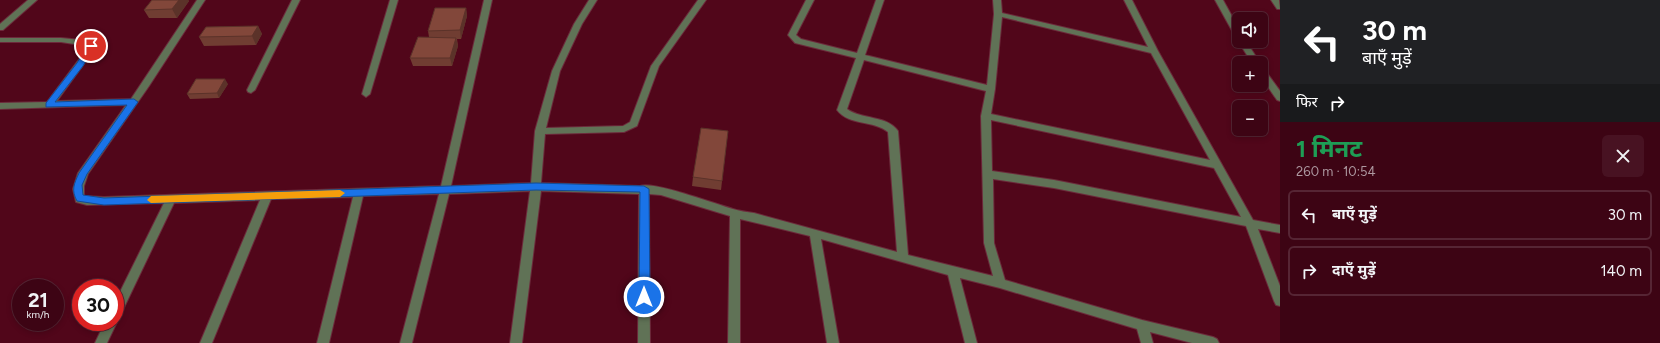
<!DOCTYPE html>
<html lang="hi">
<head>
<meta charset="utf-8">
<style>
  :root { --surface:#3d0414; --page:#481222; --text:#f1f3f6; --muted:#ad98a0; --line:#562534 }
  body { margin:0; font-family:Figtree,"Noto Sans Devanagari",sans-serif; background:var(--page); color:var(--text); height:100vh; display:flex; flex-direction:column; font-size:15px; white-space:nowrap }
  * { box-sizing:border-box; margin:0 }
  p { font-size:13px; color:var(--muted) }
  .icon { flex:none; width:22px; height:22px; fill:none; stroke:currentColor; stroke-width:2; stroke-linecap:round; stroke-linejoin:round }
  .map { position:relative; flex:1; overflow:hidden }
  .details { display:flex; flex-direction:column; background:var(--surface); width:380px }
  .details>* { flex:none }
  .guide { background:#202124; color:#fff; overflow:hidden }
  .controls { position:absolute; left:1232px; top:12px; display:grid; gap:8px }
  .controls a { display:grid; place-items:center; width:36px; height:36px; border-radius:6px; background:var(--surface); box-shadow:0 2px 6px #0003,0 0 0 1px var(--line); font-size:20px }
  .speed { position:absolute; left:12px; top:279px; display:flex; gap:8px; font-size:20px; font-weight:700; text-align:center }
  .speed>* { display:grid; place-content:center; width:52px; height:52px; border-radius:50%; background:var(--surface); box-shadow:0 2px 6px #0003,0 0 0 1px var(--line); line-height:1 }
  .speed small { font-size:10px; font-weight:400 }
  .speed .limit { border:6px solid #d22; background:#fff; color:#111 }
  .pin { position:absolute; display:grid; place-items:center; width:34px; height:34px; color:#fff; margin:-17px; border:2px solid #fff; border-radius:50%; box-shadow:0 1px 4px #0007 }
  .me { position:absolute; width:44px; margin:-22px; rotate:0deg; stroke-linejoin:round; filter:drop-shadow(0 0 3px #0008) }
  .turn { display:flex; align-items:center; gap:14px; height:84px; padding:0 16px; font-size:18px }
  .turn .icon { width:52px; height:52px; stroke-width:2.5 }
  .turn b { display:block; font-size:28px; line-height:34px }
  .then { display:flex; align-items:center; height:38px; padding:0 16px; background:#0003; gap:8px; font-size:15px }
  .round { display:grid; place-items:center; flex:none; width:42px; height:42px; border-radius:6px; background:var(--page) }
  .headline { display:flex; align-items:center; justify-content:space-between; height:68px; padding:0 16px }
  h1 { font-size:24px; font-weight:700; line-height:30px; color:#1e9e55 }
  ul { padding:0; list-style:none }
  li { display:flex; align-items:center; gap:12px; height:50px; margin:0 8px 6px; padding:0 8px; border:2px solid var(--line); border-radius:6px }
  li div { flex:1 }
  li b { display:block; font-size:15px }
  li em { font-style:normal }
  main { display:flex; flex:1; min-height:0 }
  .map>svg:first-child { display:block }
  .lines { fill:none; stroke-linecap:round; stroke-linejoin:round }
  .minor-casing { stroke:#6c2a3b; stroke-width:2 }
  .minor { fill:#607256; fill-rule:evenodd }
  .wall { fill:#703d32 }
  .shaded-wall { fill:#5b3229 }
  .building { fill:#82473a; stroke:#5b3229 }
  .route { fill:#1a73e8; stroke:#114b97 }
  .slow { fill:#f59e0b }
</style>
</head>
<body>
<main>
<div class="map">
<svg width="1280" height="343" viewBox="0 0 1280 343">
  <rect width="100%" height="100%" fill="#51061a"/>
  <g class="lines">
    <defs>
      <g id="minor">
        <polygon points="28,0 37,0 3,30 0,30 0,24"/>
        <path d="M197,0H205L149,86L88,174L84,186V196L104,197L441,186L484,0H492L451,186L531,183L535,131L552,71L574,24L589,0H597L582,24L560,71L546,128L623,126L630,122L651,66L698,0H706L659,66L637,126L624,132L545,134L541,183L640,186C654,181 715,204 733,209C739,211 747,212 754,213L897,252L888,132C874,120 849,126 837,110L856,58L795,43L788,35L806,0H814L796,35L801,39L857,53L876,0H884L865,55L987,85L994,14L993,0H1001L1002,13L1148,47L1124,0H1132L1158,51L1253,220L1280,225V233L1258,229L1280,286V306L1276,305L1274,301L1246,226L1054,188L993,179L994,243L1005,280L1142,320L1213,337L1217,339L1219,343H1192L1150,332L1153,343H1141L1137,329L1000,288L960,278L977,343H965L948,275L821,239L839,343H827L810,236L740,219V343H728L730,216L661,195L649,194L650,343H638L639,194L541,191L522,343H510L530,191L449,194L412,343H400L439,194L363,196L329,343H317L353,197L271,199L212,343H200L260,200L174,203L119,318L116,319L117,322L107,343H95L105,322H115V302L164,203L87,205L76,202L73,189L78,173L126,105L0,109V103L47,102L86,50L87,46L61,42H0V38H61L92,41L95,46L94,50L57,101L131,99ZM1002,17L1151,53L1210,160L991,114L995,89ZM864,60L986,91L981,116L984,243L993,276L908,255L898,131C887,115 862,120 847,109ZM991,120L1214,168L1241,217L1054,180L992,171Z"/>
        <polygon points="292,0 300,0 255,90 251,93 248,92 247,90"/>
        <polygon points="390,0 398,0 370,94 366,97 362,94"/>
        <polygon points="1215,0 1223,0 1239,29 1239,38 1235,36"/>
        <polygon points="1271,0 1279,0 1280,9 1277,9"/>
        <polygon points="1239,39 1239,41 1246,41 1260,63 1252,63 1238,41"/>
        <polygon points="1261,68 1264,69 1280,91 1280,101 1277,100 1261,77"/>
      </g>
    </defs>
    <!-- minor casing -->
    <use href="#minor" class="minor-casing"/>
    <!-- minor -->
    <use href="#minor" class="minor"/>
  </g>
  <!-- wall -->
  <g class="wall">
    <polygon points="152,0 188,0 189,1 177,18 149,18 144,10"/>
    <polygon points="466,8 467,16 461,39 457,39 458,46 452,66 413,66 410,58 429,37 428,31"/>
    <polygon points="258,26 262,34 256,45 204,46 199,37"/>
    <polygon points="228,84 219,98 190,99 187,94"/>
    <polygon points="728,131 721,190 692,186 693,177"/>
  </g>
  <!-- shaded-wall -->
  <g class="shaded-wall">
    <polygon points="179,0 188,0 189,1 177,18 172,9"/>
    <polygon points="466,8 467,16 461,39 460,30"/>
    <polygon points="258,26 262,34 256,45 252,36"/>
    <polygon points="456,38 458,46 452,66 450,58"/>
    <polygon points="225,79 228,84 219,98 217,93"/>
  </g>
  <!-- building -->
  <g class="building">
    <polygon points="152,0 179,0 172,9 144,10"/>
    <polygon points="435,8 466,8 460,30 428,31"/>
    <polygon points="258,26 252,36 199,37 206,27"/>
    <polygon points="418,37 456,38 450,58 410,58"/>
    <polygon points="196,79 225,79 217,93 187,94"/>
    <polygon points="701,128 728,131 722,181 693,177"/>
  </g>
  <!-- route -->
  <path class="route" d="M88,44L95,46L83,66L55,102L134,99L138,102L87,174L82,185L83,195L104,198L536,183L644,186L649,189L650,297L648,300H640L639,297L640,192L536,190L104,205L77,201C71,190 74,184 79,173L127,105L46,107V103L77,63Z"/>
  <!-- slow -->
  <polygon class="slow" points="340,190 345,193 340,197 151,203 147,200 151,196"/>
</svg>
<div class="controls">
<a><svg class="icon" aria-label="sound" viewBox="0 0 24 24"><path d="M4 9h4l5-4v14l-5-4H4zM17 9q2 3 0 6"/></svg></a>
<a>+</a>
<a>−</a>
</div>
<div class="speed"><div>21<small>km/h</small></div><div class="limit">30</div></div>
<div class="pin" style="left:91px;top:46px;background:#d93025"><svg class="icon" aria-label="arrive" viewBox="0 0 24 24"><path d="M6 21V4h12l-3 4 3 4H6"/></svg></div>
<svg class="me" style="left:644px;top:297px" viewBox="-20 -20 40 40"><circle r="17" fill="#1a73e8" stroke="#fff" stroke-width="3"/><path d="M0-11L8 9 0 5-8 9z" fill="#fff"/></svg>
</div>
<section class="details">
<div class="guide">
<div class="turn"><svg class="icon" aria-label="left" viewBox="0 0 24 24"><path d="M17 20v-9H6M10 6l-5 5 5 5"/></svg><div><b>30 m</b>बाएँ मुड़ें</div></div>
<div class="then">फिर<svg class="icon" aria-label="right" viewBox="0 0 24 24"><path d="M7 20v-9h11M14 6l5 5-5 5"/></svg></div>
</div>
<div class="headline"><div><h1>1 मिनट</h1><p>260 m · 10:54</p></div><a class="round"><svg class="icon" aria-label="close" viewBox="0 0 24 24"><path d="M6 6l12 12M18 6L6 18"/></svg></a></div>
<ul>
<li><svg class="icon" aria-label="left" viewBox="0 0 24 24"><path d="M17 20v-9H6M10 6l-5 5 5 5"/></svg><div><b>बाएँ मुड़ें</b></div><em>30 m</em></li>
<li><svg class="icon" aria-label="right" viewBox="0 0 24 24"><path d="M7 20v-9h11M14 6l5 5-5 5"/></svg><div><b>दाएँ मुड़ें</b></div><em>140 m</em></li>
</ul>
</section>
</main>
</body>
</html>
